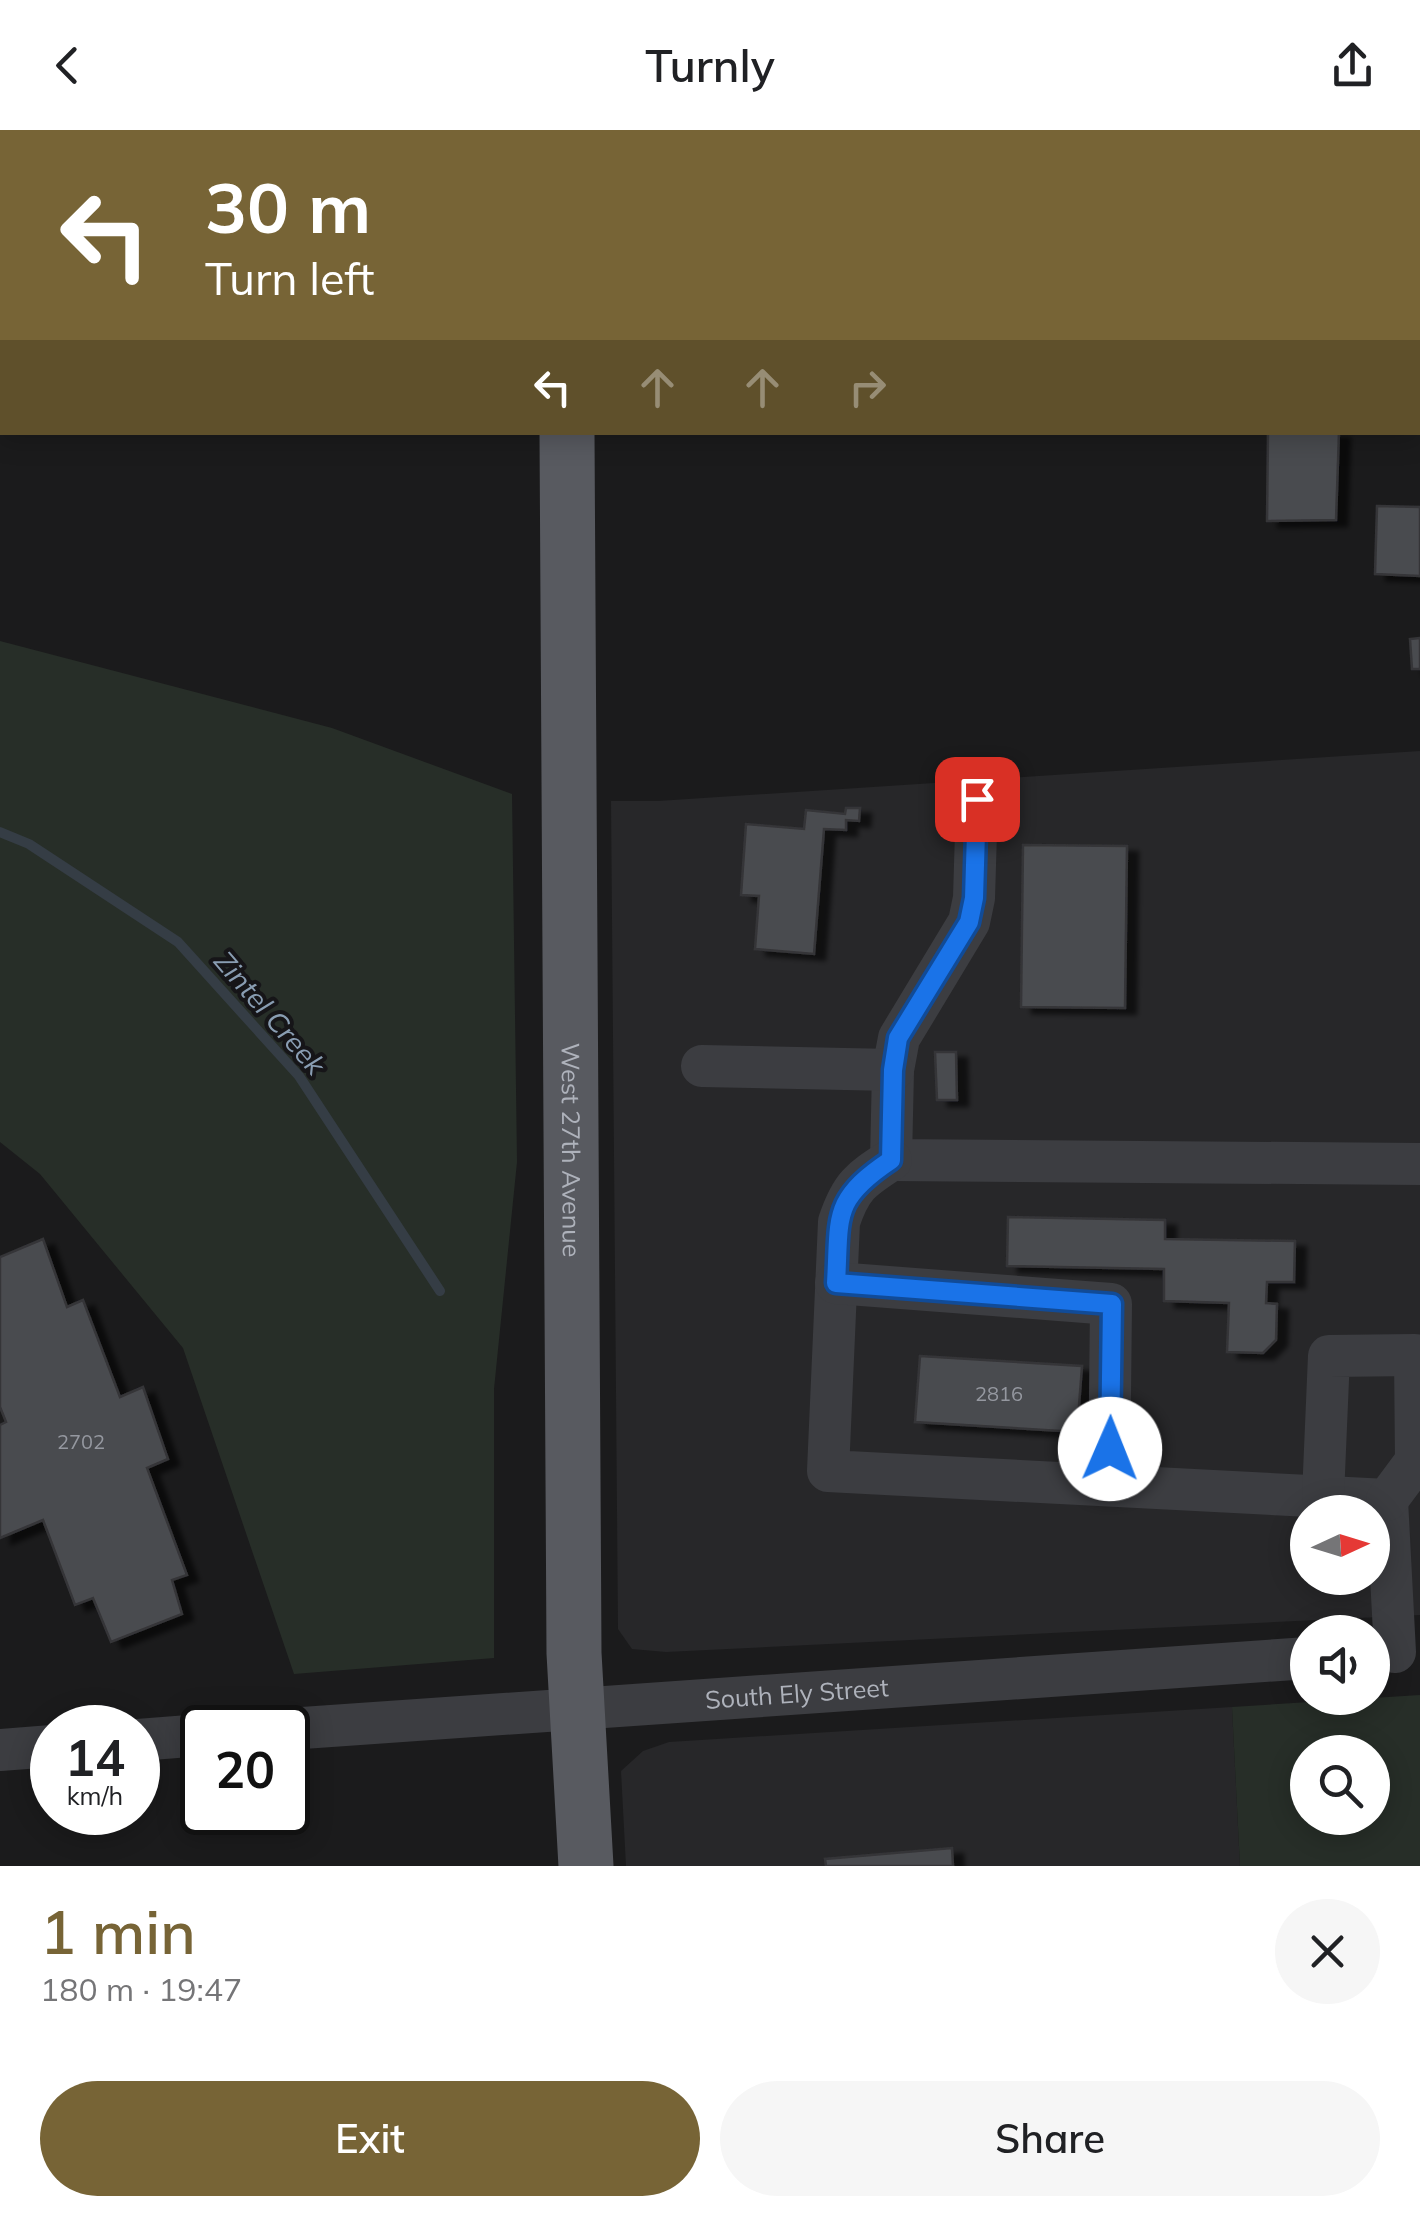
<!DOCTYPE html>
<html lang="en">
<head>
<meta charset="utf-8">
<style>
  :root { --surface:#fff; --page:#f6f6f6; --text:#202124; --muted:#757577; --accent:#776436 }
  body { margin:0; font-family:Mulish,sans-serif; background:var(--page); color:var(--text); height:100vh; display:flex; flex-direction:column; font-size:38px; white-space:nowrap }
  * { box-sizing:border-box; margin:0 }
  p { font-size:32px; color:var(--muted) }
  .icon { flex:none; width:55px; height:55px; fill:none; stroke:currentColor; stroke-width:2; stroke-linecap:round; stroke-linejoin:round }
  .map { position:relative; height:1736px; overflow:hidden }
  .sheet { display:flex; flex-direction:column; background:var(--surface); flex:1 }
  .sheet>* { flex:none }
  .banner { position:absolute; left:0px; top:0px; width:1420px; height:305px; box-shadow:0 5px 25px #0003; background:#776436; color:#fff; overflow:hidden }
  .needle { width:65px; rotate:86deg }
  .fabs { position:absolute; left:1290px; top:1365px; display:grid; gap:20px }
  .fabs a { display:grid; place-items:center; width:100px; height:100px; border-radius:50%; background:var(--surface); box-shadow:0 5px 25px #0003; font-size:50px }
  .speed { position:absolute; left:30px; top:1575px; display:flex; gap:20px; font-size:50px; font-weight:700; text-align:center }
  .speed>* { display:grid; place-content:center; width:130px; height:130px; border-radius:50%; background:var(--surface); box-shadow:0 5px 25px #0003; line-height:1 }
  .speed small { font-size:25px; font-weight:400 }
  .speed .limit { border:5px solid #111; border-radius:15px; background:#fff; color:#111 }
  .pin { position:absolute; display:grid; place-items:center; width:85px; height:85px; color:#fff; margin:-42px; border-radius:20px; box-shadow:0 5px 15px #0006 }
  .me { position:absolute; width:110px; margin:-55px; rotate:1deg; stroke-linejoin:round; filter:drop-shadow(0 0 8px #0008) }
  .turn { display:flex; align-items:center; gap:35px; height:210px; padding:0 40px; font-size:45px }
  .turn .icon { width:130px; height:130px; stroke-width:2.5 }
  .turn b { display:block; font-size:70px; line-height:85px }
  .lanes { display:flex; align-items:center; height:95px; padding:0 40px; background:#0003; justify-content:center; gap:50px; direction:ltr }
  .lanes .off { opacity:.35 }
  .round { display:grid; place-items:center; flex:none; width:105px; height:105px; border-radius:52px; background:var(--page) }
  .headline { display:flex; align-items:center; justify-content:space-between; height:170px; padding:0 40px }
  h1 { font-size:60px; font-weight:600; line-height:75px; color:var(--accent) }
  .primary-button { display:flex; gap:20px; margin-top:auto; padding:20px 40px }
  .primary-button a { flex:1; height:115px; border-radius:60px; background:var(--accent); color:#fff; font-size:40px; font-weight:600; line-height:115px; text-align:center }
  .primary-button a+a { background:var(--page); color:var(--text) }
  header { display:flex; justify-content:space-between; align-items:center; height:130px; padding:0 40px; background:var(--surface); font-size:45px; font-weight:600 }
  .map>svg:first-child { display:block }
  .built { fill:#272729; fill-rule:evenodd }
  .green { fill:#272e28; fill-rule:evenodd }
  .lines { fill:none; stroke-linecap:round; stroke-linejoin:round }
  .stream { stroke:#353d45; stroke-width:10 }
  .building { fill:#4a4b4f; stroke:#353538; stroke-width:2.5; filter:url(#shadow) }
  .minor { stroke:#3c3d41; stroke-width:42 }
  .major { stroke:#585a60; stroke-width:55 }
  .route-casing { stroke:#114b97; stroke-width:25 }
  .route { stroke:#1a73e8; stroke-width:18 }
  .labels { text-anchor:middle; stroke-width:8; stroke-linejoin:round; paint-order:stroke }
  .number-label { font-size:20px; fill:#9598a0 }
  .street-label { font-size:25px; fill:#aeb2bb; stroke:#161518 }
  .water-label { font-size:28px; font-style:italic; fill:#899db2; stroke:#161518 }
</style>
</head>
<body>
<header><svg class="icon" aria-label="back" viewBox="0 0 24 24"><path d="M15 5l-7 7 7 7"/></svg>Turnly<svg class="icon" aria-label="share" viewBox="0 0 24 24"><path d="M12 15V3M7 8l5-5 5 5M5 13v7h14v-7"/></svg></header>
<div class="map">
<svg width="1420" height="1736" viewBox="0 0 1420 1736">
  <defs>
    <filter id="shadow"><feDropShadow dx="11" dy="6" stdDeviation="2.5" flood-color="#0009"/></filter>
  </defs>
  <rect width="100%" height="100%" fill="#1b1b1c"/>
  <!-- built -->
  <g class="built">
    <polygon points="644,0 1420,0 1420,14 1418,2"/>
    <path d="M1420,621V1485L666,1522L632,1519L618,1499L611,671H658ZM1308,1382H1372V1448H1308Z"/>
    <polygon points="1232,1577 1240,1736 626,1736 621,1641 643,1621 669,1612"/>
  </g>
  <!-- green -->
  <g class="green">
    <polygon points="0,511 332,598 512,664 517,1032 494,1259 494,1528 294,1544 183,1218 40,1044 0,1012"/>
    <path d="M1420,1565V1736H1240L1232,1577ZM1308,1622H1372V1688H1308Z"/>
  </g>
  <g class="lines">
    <!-- stream -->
    <polyline class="stream" points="0,702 29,714 178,812 299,946 440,1161"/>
  </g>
  <!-- building -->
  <g class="building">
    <polygon points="1077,0 1420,0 1420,14 1418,2"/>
    <polygon points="1268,302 1339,302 1336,390 1267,391"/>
    <polygon points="1377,376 1420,377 1420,446 1375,444"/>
    <polygon points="1420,508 1420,539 1412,539 1410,509"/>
    <polygon points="846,678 860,678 859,691 846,690 846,700 824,699 814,824 755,819 759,766 741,765 746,694 804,699 806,680 845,684"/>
    <polygon points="1023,715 1127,716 1125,878 1021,877"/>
    <polygon points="935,922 956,922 957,970 937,970"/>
    <polygon points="1008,1087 1165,1090 1165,1109 1295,1111 1294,1152 1267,1152 1266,1173 1277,1174 1276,1210 1263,1223 1227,1222 1229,1173 1164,1171 1164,1139 1007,1136"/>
    <polygon points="43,1109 67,1177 83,1170 120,1267 143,1257 168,1329 147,1338 187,1445 172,1450 182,1484 111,1512 93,1468 75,1475 43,1390 0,1408 0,1295 6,1292 0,1277 0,1127"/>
    <polygon points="920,1226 1082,1236 1077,1302 915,1292"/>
    <polygon points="952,1718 953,1736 826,1736 825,1729"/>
  </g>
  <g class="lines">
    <!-- minor -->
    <g class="minor">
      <polyline points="0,70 2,71"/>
      <polyline points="977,669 974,768 969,792 899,908 893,940 891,1030 1420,1034"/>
      <polyline points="702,936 893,940"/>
      <path d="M891,1030C860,1050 851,1056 839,1092L828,1341L1387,1370L1395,1522"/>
      <polyline points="836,1153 1111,1174 1109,1355"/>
      <polyline points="1323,1366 1329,1226 1415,1225 1416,1331 1387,1370"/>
      <path id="s1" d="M288,1599L1308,1528"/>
      <polyline points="138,1610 202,1605"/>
      <polyline points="0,1620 52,1616"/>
    </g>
    <!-- major -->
    <g class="major">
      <polyline points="565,0 565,2"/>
      <path id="s2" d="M567,302L574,1523L586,1736"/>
    </g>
  </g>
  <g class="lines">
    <defs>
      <path id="route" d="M977,669L974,768L969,792L898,908L893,940L891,1030C831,1070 840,1086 836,1153L1112,1174L1110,1319"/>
    </defs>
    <!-- route casing -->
    <use href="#route" class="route-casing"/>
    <!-- route -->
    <use href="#route" class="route"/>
  </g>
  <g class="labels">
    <!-- number labels -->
    <g class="number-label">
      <text x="999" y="1271">2816</text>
      <text x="81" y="1319">2702</text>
    </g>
    <!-- street labels -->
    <g class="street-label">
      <text dy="9" stroke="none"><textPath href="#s2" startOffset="718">West 27th Avenue</textPath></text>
      <text dy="9" stroke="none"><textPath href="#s1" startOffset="510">South Ely Street</textPath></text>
    </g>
    <!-- water labels -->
    <g class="water-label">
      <text transform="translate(270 883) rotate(49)" y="10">Zintel Creek</text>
    </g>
  </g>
</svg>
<div class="fabs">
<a><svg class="needle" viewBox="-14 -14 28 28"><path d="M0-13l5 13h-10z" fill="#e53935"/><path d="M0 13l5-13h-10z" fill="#757577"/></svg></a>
<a><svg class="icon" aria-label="sound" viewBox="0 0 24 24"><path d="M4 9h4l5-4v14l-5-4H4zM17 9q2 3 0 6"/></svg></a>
<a><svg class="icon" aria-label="search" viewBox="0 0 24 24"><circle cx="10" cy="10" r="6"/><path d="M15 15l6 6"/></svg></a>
</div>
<div class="speed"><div>14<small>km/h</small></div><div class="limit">20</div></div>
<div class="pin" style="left:977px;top:669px;background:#d93025"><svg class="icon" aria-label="arrive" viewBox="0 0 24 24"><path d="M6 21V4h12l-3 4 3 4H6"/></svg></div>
<svg class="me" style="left:1110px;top:1319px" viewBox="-20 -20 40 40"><circle r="19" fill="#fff"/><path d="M0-13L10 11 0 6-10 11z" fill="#1a73e8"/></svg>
<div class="banner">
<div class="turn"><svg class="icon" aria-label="left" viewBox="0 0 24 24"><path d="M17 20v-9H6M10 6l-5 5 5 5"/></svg><div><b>30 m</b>Turn left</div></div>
<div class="lanes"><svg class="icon" aria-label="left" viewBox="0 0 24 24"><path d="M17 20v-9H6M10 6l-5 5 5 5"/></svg><svg class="icon off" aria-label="ahead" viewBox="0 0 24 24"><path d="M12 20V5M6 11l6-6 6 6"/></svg><svg class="icon off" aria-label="ahead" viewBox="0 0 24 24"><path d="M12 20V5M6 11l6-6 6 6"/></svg><svg class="icon off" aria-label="right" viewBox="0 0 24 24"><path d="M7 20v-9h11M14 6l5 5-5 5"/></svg></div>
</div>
</div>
<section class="sheet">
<div class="headline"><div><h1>1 min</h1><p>180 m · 19:47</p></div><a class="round"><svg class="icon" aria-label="close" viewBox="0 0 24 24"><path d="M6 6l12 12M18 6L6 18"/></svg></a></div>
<div class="primary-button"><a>Exit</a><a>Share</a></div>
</section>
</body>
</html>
